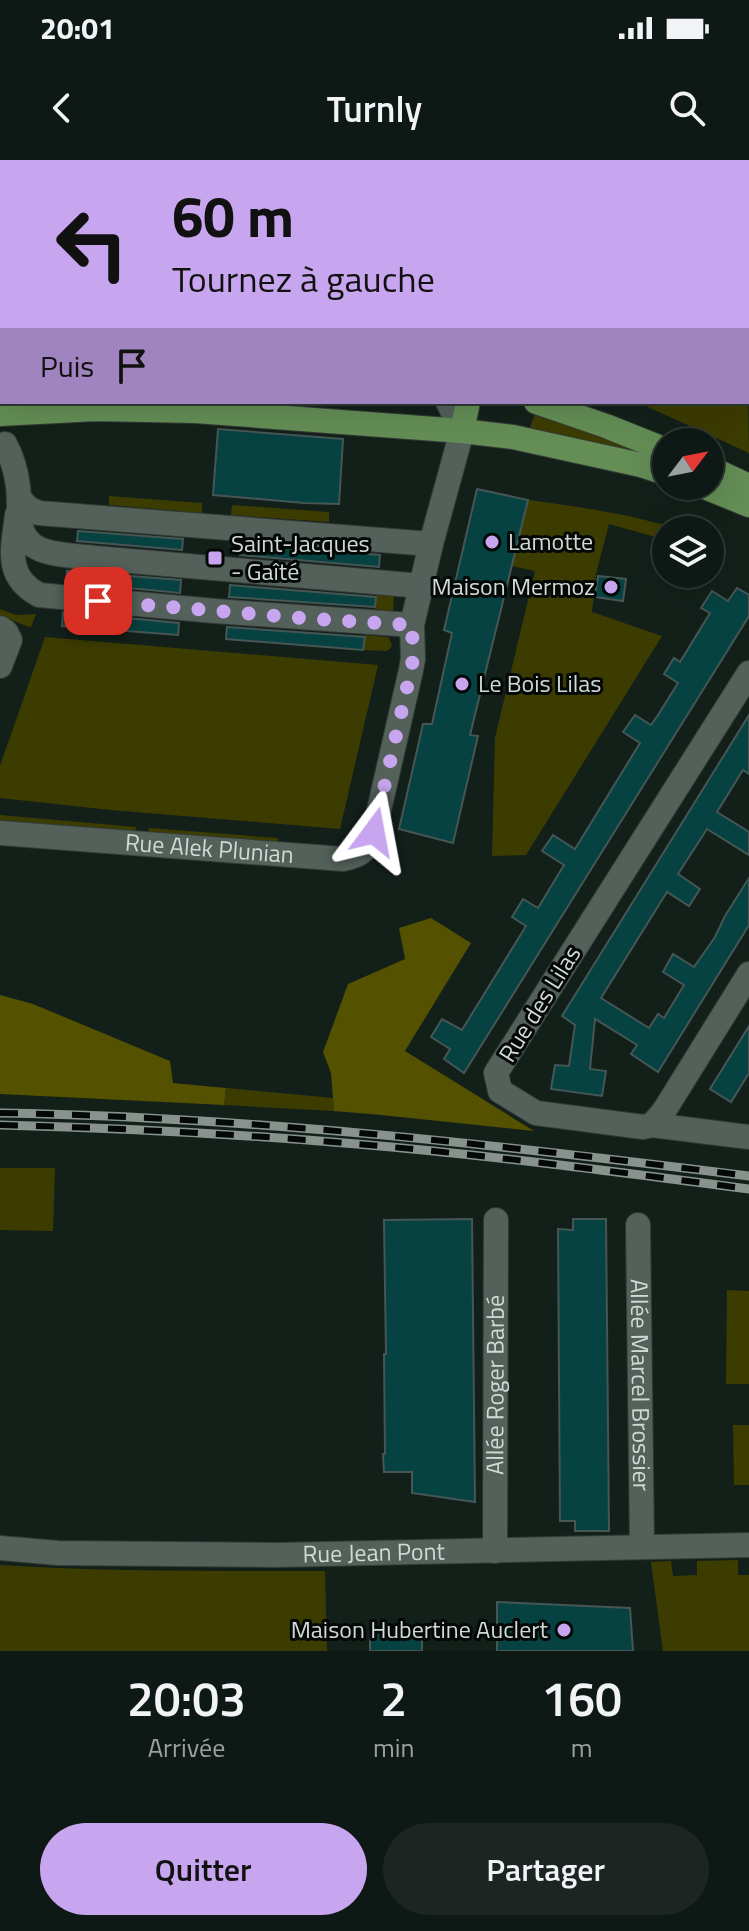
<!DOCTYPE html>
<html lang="fr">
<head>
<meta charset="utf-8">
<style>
  :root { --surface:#0e1814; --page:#1c2522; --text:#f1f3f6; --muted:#9ba0a0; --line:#2e3734; --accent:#c8a6ef }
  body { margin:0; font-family:"Titillium Web",sans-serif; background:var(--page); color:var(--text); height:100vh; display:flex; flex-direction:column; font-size:30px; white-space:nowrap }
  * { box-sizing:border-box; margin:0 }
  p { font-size:26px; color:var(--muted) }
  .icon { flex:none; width:44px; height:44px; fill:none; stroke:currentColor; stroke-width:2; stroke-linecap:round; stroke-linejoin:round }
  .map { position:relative; height:1491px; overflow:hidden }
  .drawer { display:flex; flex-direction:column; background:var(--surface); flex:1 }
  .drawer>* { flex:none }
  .banner { position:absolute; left:0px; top:0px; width:750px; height:244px; box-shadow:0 8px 32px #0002,0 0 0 2px var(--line); background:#c8a6ef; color:#111; overflow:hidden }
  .needle { width:52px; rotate:58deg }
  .tools { position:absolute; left:652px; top:268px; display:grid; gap:16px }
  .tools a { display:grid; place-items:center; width:72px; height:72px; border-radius:50%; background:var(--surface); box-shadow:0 8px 32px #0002,0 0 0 2px var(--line); font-size:40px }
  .pin { position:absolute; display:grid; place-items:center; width:68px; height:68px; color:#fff; margin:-34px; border-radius:16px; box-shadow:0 4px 12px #0006 }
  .me { position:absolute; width:88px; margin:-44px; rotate:13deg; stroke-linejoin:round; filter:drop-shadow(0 0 6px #0008) }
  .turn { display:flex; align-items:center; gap:28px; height:168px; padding:0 40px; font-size:36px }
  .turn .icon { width:104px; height:104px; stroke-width:2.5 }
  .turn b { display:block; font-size:56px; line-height:68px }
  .then { display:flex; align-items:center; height:76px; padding:0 40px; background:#0003; gap:16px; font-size:30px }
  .eta { display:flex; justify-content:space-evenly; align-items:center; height:136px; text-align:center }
  .eta b { font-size:48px; font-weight:600; line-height:56px }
  .primary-button { display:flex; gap:16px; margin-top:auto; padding:16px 40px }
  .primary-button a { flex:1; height:92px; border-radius:48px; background:var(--accent); color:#111; font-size:32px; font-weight:600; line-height:92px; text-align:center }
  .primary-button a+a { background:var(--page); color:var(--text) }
  .status { display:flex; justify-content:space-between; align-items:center; height:56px; padding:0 40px; background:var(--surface); direction:ltr }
  .status svg { height:22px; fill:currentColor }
  header { display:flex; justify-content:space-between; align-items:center; height:104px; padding:0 40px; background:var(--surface); font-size:36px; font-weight:600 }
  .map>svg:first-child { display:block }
  .green { fill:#3d3c00 }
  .forest { fill:#545100 }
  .building { fill:#064241; stroke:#455655; stroke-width:2 }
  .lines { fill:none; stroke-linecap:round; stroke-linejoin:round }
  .minor-casing { stroke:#343b37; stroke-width:26 }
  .major-casing { stroke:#343b37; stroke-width:26 }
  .minor { stroke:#53615a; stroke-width:24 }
  .major { stroke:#648e56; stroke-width:24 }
  .rail-casing { stroke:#89938e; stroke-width:9 }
  .rail { stroke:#040806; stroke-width:6; stroke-dasharray:18; stroke-linecap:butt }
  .route { stroke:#c8a6ef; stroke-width:14; stroke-dasharray:0 25.2 }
  .poi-dot { fill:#c8a6ef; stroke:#040806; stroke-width:3 }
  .labels { text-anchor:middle; stroke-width:6; stroke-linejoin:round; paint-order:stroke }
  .poi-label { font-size:24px; fill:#d1d9d5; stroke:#040806; text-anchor:start }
  .street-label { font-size:24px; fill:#d1d9d5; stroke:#040806 }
</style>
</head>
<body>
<div class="status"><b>20:01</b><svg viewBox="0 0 49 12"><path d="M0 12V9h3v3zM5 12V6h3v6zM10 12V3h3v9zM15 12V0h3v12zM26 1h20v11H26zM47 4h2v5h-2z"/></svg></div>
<header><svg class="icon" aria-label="back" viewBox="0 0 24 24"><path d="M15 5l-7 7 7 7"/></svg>Turnly<svg class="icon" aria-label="search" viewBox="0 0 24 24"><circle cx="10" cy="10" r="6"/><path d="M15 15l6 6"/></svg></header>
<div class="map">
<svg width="749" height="1491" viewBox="0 0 749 1491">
  <rect width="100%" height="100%" fill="#13201a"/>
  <!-- green -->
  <g class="green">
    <polygon points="748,217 749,293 637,242 748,242"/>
    <polygon points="535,253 666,299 530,268"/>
    <polygon points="109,336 202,343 202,353 109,345"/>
    <path d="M528,340C581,347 630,354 682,370H666V380L609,364L596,414L592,452L662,476L526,695L492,696L495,578L535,411L512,406Z"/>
    <polygon points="232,345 329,352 329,362 231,355"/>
    <polygon points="377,433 394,435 393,451 375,449"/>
    <polygon points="0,449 16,455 36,454 31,467 26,466 0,455"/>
    <polygon points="365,475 388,477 392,485 390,489 386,491 363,490"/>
    <polygon points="45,477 378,505 340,669 111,650 0,638 0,606"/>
    <polygon points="0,655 136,667 135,673 0,661"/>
    <polygon points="149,668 278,678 277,684 148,674"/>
    <polygon points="226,928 333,938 334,951 224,945"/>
    <polygon points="0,1008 55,1008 53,1071 0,1070"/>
    <polygon points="727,1130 749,1131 749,1224 726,1224"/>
    <polygon points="733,1265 749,1265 749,1325 734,1325"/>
    <polygon points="738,1400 738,1415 749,1415 749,1491 663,1491 651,1402 671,1401 673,1416 697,1415 697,1401"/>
    <path d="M0,1405C108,1412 217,1411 325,1411L327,1491H0Z"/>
  </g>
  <!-- forest -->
  <g class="forest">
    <polygon points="0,0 71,0 72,2 2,2 2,151 0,151"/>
    <polygon points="431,758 471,783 405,891 534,971 381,955 334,951 331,913 323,892 348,824 405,799 399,768"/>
    <polygon points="0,835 33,844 170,901 173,923 226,928 224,945 0,934"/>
  </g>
  <!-- building -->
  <g class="building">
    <polygon points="218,269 343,279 339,344 304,343 213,335"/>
    <polygon points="477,329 528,340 470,575 478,576 453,683 399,669 423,564 432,564 452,473 444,470"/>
    <polygon points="78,371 183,379 182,390 77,381"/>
    <polygon points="241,384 380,395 379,407 240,395"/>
    <polygon points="67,411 181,420 180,433 66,422"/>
    <polygon points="598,416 626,419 623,441 595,437"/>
    <polygon points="230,425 376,437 375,447 229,437"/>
    <polygon points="737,428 749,435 749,456 464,913 444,899 450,889 431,877 442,859 462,870 526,766 512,757 523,739 538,748 564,705 542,691 553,675 575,689 640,583 623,572 635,555 651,565 658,555 678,523 664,514 674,498 680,502 710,453 701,448 712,431 728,441"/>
    <polygon points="63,452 179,463 178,475 62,466"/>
    <polygon points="227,467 365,477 363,490 226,479"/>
    <polygon points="749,555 749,614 743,610 717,652 749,672 749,695 707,669 678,714 700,729 689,746 667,732 601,838 649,868 658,854 664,858 684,825 663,812 673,794 694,807 715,777 725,756 749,718 749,765 658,912 631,894 637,885 595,859 590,909 606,911 602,936 551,929 555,905 569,906 575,865 562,856"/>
    <polygon points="749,866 749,913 731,942 710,929"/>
    <polygon points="472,1059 475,1342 412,1333 412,1312 384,1312 383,1294 385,1294 384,1194 386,1194 384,1060"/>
    <polygon points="573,1059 606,1059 609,1371 575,1371 575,1361 560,1361 558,1069 573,1070"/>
    <polygon points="497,1442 630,1448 633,1491 497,1491"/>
    <polygon points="370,1473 422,1474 422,1491 370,1491"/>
  </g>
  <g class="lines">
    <defs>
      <g id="minor">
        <polyline points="482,2 483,0"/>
        <polyline points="518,2 519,0"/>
        <path d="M5,284C12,297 16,311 18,326C21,352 13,381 45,391C60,396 79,396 95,398L422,426"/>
        <polyline points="19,338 28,348 39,353 431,384"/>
        <path d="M17,355C13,389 4,416 39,435L215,451L412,465"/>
        <polyline points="0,468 6,472 10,480 0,506"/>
        <polyline points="749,513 496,913 500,931 536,953 643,967 652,965 664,951 749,814"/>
        <path id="s1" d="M0,673L343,699C363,695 366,690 374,672L411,510L413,499L412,465L431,384L462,271L448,242"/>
        <polyline points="652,965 749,977"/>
        <path id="s2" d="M638,1065L642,1387"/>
        <path id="s3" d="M0,1388L58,1393L278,1395L749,1385"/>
        <path id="s4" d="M495,1391L496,1060"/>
      </g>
      <g id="major">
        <polyline points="0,213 2,213"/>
        <polyline points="536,242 606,266 666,290"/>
        <polyline points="0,254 96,249 195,251 462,271 513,277 641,305 666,313"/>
        <polyline points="462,271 468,242"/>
        <polyline points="710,308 749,326"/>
        <polyline points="702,326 749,345"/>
      </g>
    </defs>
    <!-- minor casing -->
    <use href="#minor" class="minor-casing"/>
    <!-- major casing -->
    <use href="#major" class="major-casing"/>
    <!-- minor -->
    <use href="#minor" class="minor"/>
    <!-- major -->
    <use href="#major" class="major"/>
    <defs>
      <g id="rail">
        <path d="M0,953C251,957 500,985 749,1016"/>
        <path d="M0,965C119,968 239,974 357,984C488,995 619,1012 749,1029"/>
      </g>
    </defs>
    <!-- rail casing -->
    <use href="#rail" class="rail-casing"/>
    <!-- rail -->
    <use href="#rail" class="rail"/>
  </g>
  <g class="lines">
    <!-- route -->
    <polyline class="route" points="98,441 314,459 412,465 413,499 411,510 374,672"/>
  </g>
  <!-- markers -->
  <g class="poi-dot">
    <circle cx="492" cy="382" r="8"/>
    <rect x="207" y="390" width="16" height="16" rx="4"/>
    <circle cx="611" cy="427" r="8"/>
    <circle cx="462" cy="524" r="8"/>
    <circle cx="564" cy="1470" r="8"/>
  </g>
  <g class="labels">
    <!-- poi labels -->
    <g class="poi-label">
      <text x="508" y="390">Lamotte</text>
      <text x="231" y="392">Saint-Jacques<tspan x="231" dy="28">- Gaîté</tspan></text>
      <text x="595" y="435" text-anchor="end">Maison Mermoz</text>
      <text x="478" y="532">Le Bois Lilas</text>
      <text x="548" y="1478" text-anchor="end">Maison Hubertine Auclert</text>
    </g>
    <!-- street labels -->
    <g class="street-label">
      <text dy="8" stroke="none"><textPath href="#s1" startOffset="210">Rue Alek Plunian</textPath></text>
      <text transform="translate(540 844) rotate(-58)" y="8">Rue des Lilas</text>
      <text dy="8" stroke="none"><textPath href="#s4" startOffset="166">Allée Roger Barbé</textPath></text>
      <text dy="8" stroke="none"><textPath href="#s2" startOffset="160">Allée Marcel Brossier</textPath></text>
      <text dy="8" stroke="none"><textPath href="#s3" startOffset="374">Rue Jean Pont</textPath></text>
    </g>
  </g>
</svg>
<div class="tools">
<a><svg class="needle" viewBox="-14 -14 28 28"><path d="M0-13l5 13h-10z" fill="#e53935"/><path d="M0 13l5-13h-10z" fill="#9ba0a0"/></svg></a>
<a><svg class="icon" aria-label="layers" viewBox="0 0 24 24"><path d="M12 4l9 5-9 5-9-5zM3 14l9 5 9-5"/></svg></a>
</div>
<div class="pin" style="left:98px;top:441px;background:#d93025"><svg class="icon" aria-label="arrive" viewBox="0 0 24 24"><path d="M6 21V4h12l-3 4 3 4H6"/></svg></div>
<svg class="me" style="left:374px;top:672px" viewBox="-20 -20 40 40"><path d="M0-17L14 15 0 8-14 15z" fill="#c8a6ef" stroke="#fff" stroke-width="4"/></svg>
<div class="banner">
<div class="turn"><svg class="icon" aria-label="left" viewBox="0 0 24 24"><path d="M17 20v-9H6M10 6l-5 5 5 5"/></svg><div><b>60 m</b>Tournez à gauche</div></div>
<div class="then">Puis<svg class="icon" aria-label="arrive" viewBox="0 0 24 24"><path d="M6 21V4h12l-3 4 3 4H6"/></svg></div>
</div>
</div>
<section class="drawer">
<div class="eta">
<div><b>20:03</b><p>Arrivée</p></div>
<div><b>2</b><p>min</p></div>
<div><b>160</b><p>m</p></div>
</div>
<div class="primary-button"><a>Quitter</a><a>Partager</a></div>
</section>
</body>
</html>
